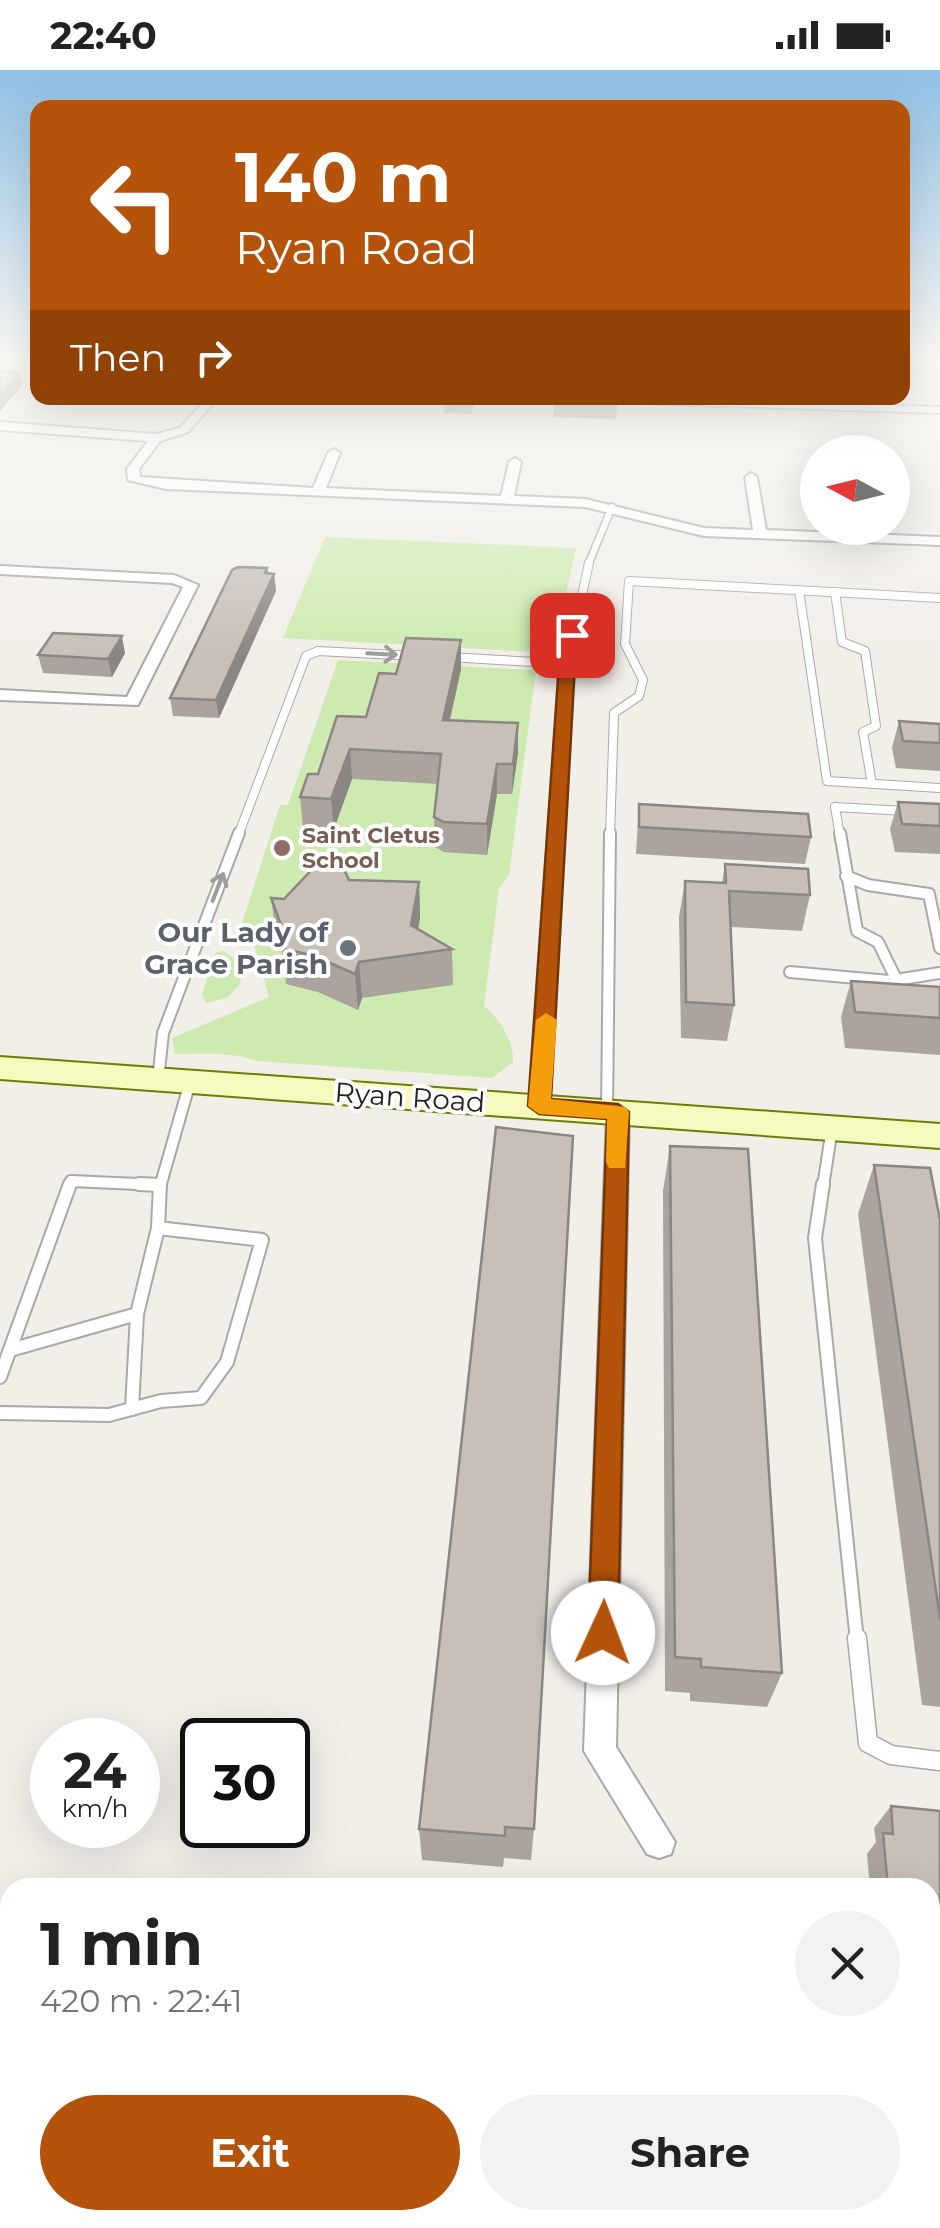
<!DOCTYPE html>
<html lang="en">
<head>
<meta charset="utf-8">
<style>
  :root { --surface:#fff; --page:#f2f2f2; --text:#222; --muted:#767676; --accent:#b45309 }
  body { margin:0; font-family:Montserrat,sans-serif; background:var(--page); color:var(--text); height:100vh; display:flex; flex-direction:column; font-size:38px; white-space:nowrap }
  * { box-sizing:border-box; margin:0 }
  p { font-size:32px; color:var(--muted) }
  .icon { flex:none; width:55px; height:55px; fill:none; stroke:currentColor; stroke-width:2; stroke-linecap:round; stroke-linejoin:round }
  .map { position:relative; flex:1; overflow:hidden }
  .drawer { position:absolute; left:0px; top:1808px; width:940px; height:352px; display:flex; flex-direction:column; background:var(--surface); border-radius:30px 30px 0 0; box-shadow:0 10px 40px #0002 }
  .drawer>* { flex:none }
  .guide { position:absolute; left:30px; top:30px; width:880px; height:305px; border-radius:20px; box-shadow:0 10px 40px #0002; background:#b45309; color:#fff; overflow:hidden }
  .needle { width:65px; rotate:277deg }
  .buttons { position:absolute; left:800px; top:365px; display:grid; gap:20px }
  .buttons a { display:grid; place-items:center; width:110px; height:110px; border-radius:50%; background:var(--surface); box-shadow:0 10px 40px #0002; font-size:50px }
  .speed { position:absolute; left:30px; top:1648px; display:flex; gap:20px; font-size:50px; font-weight:700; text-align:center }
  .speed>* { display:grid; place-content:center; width:130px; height:130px; border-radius:50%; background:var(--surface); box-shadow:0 10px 40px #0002; line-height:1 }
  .speed small { font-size:25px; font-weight:400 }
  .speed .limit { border:5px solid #111; border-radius:15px; background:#fff; color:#111 }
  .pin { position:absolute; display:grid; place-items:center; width:85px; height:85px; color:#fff; margin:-42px; border-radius:20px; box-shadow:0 5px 15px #0006 }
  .me { position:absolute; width:110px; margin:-55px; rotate:2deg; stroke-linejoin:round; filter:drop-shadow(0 0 8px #0008) }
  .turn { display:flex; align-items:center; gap:35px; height:210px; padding:0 40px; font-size:45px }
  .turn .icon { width:130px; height:130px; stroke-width:2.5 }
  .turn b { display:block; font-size:70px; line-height:85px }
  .then { display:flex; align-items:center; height:95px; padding:0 40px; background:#0003; gap:20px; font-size:38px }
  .round { display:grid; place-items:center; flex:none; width:105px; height:105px; border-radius:52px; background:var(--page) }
  .headline { display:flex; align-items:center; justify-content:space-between; height:170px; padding:0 40px }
  h1 { font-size:60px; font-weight:700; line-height:75px }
  .primary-button { display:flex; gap:20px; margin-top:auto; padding:20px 40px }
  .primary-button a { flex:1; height:115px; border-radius:60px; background:var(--accent); color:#fff; font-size:40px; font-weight:700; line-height:115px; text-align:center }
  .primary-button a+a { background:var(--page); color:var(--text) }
  .status { display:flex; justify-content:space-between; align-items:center; height:70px; padding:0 50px; background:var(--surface); direction:ltr }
  .status svg { height:28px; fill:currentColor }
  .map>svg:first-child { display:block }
  .grass { fill:#cdebb0 }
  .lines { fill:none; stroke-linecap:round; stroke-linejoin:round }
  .service-far4-casing { stroke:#a9a9a9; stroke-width:9 }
  .service-far3-casing { stroke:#a9a9a9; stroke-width:10 }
  .service-far2-casing { stroke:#a9a9a9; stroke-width:14 }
  .service-far1-casing { stroke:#a9a9a9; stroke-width:16 }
  .service-casing { stroke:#a9a9a9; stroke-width:21 }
  .minor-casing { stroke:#a9a9a9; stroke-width:4 }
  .secondary-casing { stroke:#707d05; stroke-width:4 }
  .service-far4 { stroke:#fff; stroke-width:6 }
  .service-far3 { stroke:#fff; stroke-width:8 }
  .service-far2 { stroke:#fff; stroke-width:10 }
  .service-far1 { stroke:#fff; stroke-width:12 }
  .service { stroke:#fff; stroke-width:18 }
  .minor { fill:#fff; fill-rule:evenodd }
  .secondary { fill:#f7fabf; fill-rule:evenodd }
  .wall { fill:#aba49e }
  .shaded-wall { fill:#8b8681 }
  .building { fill:#c7bfb8; stroke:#8b8681; stroke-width:2.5 }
  .oneway { stroke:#9c9c9c }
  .route { fill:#b45309; stroke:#753606; stroke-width:2.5 }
  .slow { fill:#f59e0b }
  .education-dot { fill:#8d6e63; stroke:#fff; stroke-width:4 }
  .worship-dot { fill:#6b7280; stroke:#fff; stroke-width:4 }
  .labels { text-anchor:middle; stroke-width:8; stroke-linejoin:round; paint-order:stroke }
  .far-education-label { font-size:22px; font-weight:bold; fill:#785e54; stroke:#fff; text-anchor:start }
  .worship-label { font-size:28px; font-weight:bold; fill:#5b616d; stroke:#fff; text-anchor:end }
  .street-label { font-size:28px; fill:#222; stroke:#fff }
</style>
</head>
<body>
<div class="status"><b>22:40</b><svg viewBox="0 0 49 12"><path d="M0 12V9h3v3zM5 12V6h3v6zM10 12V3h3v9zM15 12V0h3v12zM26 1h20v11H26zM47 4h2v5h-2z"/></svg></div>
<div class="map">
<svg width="940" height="2158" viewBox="0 0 940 2158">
  <rect width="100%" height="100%" fill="#f2efe9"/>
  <!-- grass -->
  <g class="grass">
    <polygon points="325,467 576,478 553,583 283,568"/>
    <path d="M338,590L536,600L509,805L499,818L484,936C500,949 514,971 513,992L492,1008L257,991C231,981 203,985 175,984L172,968L269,927L251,864L241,856L280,735H288Z"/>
    <polygon points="222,881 233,887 241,913 227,928 206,933 202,925 215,883"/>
  </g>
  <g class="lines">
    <defs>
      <polyline id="service-far4" points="588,495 612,437"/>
      <g id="service-far3">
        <polyline points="799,520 827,711 940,718"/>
        <polyline points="835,522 842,572 865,581 876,656 863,662 872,714"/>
        <polyline points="449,587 567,594"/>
        <polyline points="238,766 306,586 318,581 415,586"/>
        <polyline points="556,766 567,594 589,493"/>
        <polyline points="610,766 614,643 639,626 643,610 625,574 629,511 940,528"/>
        <polyline points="840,766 835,737 940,743"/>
      </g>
      <g id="service-far2">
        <polyline points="840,763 857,861 878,872 896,909"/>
        <polyline points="846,806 868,815 929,824 940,878"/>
        <polyline points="790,902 889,911 940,903"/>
        <polyline points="158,1010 163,963 239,763"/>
        <polyline points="539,1036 556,763"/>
        <polyline points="607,1042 610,763"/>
        <polyline points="69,1117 71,1111 160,1115"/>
        <polyline points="160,1117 190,1012"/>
        <polyline points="823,1117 832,1058"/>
      </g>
      <g id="service-far1">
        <polyline points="139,1114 160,1115"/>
        <polyline points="823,1114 815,1168 857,1571"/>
        <polyline points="10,1280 137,1244"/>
        <polyline points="0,1307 70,1114"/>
        <polyline points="132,1339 137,1244 158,1158"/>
        <polyline points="0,1343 109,1345 161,1331 201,1328 227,1292 262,1170 158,1158 160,1114"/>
      </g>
      <polyline id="service" points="857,1568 868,1673 891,1685 940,1691"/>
      <g id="minor">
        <polygon points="0,285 38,285 38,291 0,290"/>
        <polygon points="207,328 218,328 188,362 160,371 139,399 140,407 313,418 328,383 334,379 340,383 326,418 501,426 509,392 515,388 521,392 514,426 585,429 704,458 753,460 745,407 751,403 757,407 766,460 940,467 940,475 704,466 585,437 166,419 128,410 127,399 148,371 0,360 0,352 156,364 180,358"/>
        <polygon points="566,328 940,337 940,343 572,331"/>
        <polygon points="0,496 174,505 198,515 138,635 0,630 0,620 127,627 183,517 172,513 0,504"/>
        <polygon points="618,1034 629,1042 616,1677 675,1772 671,1784 659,1788 647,1784 584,1681 607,1042"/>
      </g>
      <polygon id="secondary" points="0,987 940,1054 940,1078 0,1009"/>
    </defs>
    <!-- service-far4 casing -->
    <use href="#service-far4" class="service-far4-casing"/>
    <!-- service-far3 casing -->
    <use href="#service-far3" class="service-far3-casing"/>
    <!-- service-far2 casing -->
    <use href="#service-far2" class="service-far2-casing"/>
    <!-- service-far1 casing -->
    <use href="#service-far1" class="service-far1-casing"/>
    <!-- service casing -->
    <use href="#service" class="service-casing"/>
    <!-- minor casing -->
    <use href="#minor" class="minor-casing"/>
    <!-- secondary casing -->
    <use href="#secondary" class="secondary-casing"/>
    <!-- service-far4 -->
    <use href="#service-far4" class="service-far4"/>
    <!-- service-far3 -->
    <use href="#service-far3" class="service-far3"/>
    <!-- service-far2 -->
    <use href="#service-far2" class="service-far2"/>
    <!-- service-far1 -->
    <use href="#service-far1" class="service-far1"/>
    <!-- service -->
    <use href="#service" class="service"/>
    <!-- minor -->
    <use href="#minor" class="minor"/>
    <!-- secondary -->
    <use href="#secondary" class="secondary"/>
  </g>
  <!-- wall -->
  <g class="wall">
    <polygon points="444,328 475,328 471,344 444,343"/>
    <polygon points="554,328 618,328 616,349 553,347"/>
    <polygon points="267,498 268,503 274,504 276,521 219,648 173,646 170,628"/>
    <polygon points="125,583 112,607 43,603 38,585"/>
    <polygon points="461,599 450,650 518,653 518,683 512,724 497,724 487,785 444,782 435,777 434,747 438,714 352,709 334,759 303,758 300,727 366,647 396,604"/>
    <polygon points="899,651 940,654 940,701 896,698 892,678"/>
    <polygon points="898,732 940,734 940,784 895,782 890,759"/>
    <polygon points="639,734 811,767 805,794 636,784"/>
    <polygon points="725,794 810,825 802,861 731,857 734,935 727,971 681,968 679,847 685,811 722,813"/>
    <polygon points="349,810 419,812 420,848 418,859 452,879 453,915 362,928 358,940 318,922 286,914 282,880 276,864 271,828 284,829"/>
    <polygon points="851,911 940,917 940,985 845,978 841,947"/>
    <polygon points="496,1057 534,1759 531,1790 504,1788 503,1797 422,1790 419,1759"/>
    <polygon points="670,1076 782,1603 767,1637 690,1631 690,1623 665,1621 663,1121"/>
    <polygon points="874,1095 940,1150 940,1637 922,1635 858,1144"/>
    <polygon points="891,1736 940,1741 940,1884 930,1883 930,1818 870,1818 867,1784 876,1772 874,1758"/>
    <polygon points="205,2150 930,2150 940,2158 320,2158 259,2150 258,2157"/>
  </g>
  <!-- shaded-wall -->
  <g class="shaded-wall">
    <polygon points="20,302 23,315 0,341 0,324"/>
    <polygon points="471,328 475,328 471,344"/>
    <polygon points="267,498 269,514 274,504 276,521 219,648 216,630"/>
    <polygon points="122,566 125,583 112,607 108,589"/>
    <polygon points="461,570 461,599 443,680 443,650"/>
    <polygon points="518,653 518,683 512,724 513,694"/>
    <polygon points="350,679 352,709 334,759 331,729"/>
    <polygon points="497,694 497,724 487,785 487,754"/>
    <polygon points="419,812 420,848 414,884 411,855"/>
    <polygon points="359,892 362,928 358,940 355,904"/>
  </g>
  <!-- building -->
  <g class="building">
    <polygon points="0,301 20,302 0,324"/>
    <polygon points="554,328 618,328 617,334 554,332"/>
    <polygon points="238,497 267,498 265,503 274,504 216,630 170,628 232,500"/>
    <polygon points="53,563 122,566 108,589 38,585"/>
    <polygon points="406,568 461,570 443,650 518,653 513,694 497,694 487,754 444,752 434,747 441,684 350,679 331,729 300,727 308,704 318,704 337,646 366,647 379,603 396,604"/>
    <polygon points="899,651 940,654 940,673 903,671"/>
    <polygon points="898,732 940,734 940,756 902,754"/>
    <polygon points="639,734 808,744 811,767 639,757"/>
    <polygon points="320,791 342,795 349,810 419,812 411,855 452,879 359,892 355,904 314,886 282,878 283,860 271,828 284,829"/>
    <polygon points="725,794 808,799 810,825 729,821 734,935 686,932 685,811 726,813"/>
    <polygon points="851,911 940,917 940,948 855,942"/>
    <polygon points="496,1057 573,1066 534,1759 505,1757 505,1766 419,1759"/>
    <polygon points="670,1076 748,1079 782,1603 701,1597 701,1589 675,1587"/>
    <polygon points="874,1095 930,1098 940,1150 940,1549"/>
    <polygon points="891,1736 940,1741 940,1865 930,1864 930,1818 888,1818 883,1763 893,1764"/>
    <polygon points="930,1996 940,1998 940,2056 930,2055"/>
    <polygon points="0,2044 10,2046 10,2128 0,2126"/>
    <polygon points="229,2150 253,2150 252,2153"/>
    <polygon points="282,2150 930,2150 940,2151 940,2158 346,2158"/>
  </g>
  <!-- one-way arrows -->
  <defs><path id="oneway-shaft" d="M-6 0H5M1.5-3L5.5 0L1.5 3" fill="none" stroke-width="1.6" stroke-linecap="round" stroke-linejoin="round" transform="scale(2.5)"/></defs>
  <g class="oneway">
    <use href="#oneway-shaft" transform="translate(382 584) rotate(3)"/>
    <use href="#oneway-shaft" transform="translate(218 817) rotate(-69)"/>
  </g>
  <!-- sky -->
  <linearGradient id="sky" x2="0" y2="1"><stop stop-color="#8fc0e4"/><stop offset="0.49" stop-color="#f9f8f5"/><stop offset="1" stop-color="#f9f8f5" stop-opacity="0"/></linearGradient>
  <rect width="940" height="587" fill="url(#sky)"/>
  <!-- route -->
  <polygon class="route" points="572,560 580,565 575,594 551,1029 618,1034 629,1042 618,1563 614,1573 603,1578 593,1573 588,1563 607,1049 539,1044 528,1036 559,594 565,565"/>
  <!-- slow -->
  <polygon class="slow" points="546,943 557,950 551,1029 626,1037 629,1042 625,1098 609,1098 606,1092 607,1049 539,1044 528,1036 536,950"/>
  <!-- markers -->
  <circle class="education-dot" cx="282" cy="778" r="10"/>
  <circle class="worship-dot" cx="348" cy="878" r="10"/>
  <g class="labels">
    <!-- far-education labels -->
    <g class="far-education-label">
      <text x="302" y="773">Saint Cletus<tspan x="302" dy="25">School</tspan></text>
    </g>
    <!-- worship labels -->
    <g class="worship-label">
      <text x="328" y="872">Our Lady of<tspan x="328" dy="32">Grace Parish</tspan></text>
    </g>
    <!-- street labels -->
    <g class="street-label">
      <text transform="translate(410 1027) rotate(4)" y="10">Ryan Road</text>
    </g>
  </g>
</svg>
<div class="buttons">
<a><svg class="needle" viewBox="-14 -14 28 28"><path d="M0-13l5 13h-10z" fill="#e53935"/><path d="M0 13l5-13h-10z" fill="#767676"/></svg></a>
</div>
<div class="speed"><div>24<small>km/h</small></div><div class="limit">30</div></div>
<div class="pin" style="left:572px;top:565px;background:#d93025"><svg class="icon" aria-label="arrive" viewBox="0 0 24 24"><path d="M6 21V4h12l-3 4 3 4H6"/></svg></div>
<svg class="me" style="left:603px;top:1563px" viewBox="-20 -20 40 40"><circle r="19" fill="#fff"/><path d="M0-13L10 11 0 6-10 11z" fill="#b45309"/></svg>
<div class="guide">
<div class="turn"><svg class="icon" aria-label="left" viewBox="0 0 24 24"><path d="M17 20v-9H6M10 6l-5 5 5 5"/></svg><div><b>140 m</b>Ryan Road</div></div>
<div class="then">Then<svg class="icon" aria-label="right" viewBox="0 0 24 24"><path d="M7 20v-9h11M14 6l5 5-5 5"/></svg></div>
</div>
<section class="drawer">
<div class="headline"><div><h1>1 min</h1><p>420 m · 22:41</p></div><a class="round"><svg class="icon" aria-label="close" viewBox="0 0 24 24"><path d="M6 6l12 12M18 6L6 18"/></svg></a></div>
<div class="primary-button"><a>Exit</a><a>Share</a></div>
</section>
</div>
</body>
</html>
